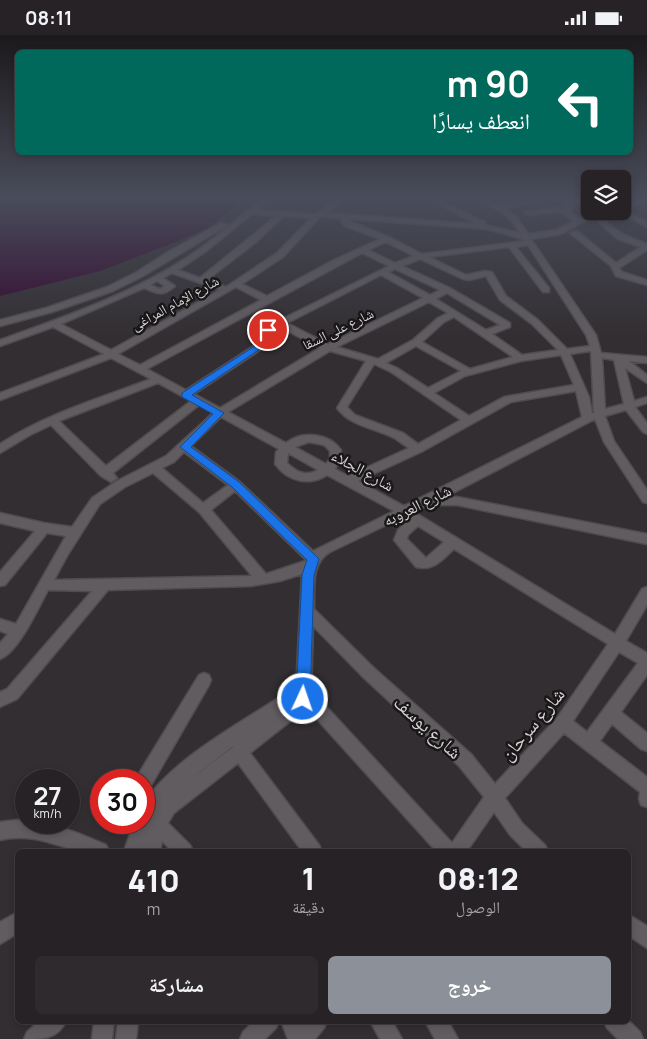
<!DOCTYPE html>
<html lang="ar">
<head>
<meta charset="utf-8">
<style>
  :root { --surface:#262225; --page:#2e2a2d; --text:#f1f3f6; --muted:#a4a4a7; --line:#423f42; --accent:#8c9099 }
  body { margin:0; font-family:Manrope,"Noto Naskh Arabic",sans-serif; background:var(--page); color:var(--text); direction:rtl; height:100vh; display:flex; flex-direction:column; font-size:19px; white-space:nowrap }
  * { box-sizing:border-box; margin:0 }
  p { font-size:16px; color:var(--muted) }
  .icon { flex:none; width:28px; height:28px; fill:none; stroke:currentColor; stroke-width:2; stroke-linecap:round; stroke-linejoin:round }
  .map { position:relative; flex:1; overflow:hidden; direction:ltr }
  .panel { position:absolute; left:15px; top:814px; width:616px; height:175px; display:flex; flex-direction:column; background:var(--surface); border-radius:8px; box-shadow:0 2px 8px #0003,0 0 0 1px var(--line); direction:rtl }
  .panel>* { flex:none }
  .hud { position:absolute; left:15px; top:15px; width:618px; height:105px; border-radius:8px; box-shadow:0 2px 8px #0003,0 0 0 1px var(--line); direction:rtl; background:#00695c; color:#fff; overflow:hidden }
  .buttons { position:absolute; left:581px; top:135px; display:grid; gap:10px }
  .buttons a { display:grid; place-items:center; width:50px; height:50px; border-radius:8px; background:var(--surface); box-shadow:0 2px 8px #0003,0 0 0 1px var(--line); font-size:25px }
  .speed { position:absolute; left:15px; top:734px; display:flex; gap:10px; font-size:25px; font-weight:700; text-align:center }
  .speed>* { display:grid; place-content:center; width:65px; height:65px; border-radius:50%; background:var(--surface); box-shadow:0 2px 8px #0003,0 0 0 1px var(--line); line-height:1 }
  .speed small { font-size:12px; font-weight:400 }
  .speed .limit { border:8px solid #d22; background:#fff; color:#111 }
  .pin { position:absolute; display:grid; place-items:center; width:42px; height:42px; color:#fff; margin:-21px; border:2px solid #fff; border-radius:50%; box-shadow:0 1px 5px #0007 }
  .me { position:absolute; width:55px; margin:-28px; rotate:3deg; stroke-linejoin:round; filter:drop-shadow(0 0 4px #0008) }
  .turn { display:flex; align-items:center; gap:18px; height:105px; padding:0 20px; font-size:22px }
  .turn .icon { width:65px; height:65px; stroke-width:2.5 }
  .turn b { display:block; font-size:35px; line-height:42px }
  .eta { display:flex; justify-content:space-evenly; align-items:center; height:85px; text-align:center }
  .eta b { font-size:30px; font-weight:800; line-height:35px }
  .action { display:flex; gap:10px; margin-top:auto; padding:10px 20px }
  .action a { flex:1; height:58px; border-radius:8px; background:var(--accent); color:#fff; font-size:20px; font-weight:800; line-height:58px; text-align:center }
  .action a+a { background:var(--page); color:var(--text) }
  .status { display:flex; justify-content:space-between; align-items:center; height:35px; padding:0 25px; background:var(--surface); direction:ltr }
  .status svg { height:14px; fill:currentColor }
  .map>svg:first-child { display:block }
  .water { fill:#33092e }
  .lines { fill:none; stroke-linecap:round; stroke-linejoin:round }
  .minor-casing { stroke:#4f4b4e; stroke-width:3 }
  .minor { fill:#615c60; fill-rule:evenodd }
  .route { fill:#1a73e8; stroke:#114b97 }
  .labels { text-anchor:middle; stroke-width:5; stroke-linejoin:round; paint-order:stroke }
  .far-street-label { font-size:14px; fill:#d6d3d5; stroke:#191718 }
  .street-label { font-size:16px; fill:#d6d3d5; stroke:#191718 }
  .near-street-label { font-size:19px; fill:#d6d3d5; stroke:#191718 }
</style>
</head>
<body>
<div class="status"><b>08:11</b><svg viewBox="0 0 49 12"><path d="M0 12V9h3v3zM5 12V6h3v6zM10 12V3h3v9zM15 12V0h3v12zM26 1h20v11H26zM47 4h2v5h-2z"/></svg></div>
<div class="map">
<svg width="647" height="1004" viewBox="0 0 647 1004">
  <rect width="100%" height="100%" fill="#322e31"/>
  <!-- water -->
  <polygon class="water" points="0,163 246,163 208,193 178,206 100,236 0,261"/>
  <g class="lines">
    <defs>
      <g id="minor">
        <path d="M263,163H270L257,175L316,179L340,163H347L327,178L476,189L427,163H435L485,187V190L520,198L511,185L500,176L473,163C483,163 490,170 500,171C514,171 532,163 548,163L547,164L505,174L517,182L528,199L556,195L574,186L562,177L529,180L525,178L526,176L566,172V169L551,163H560L572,167L590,163V166L573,171L572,174L569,176L579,183L609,178V182L600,183L624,200L647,209V215L619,233L622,237L647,245V250L616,241L611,231L570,198L577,196L616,228L641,212L618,204L595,184L583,187L561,199L531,204L596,300L601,318L647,322V328L629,326L647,340V348L625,333L634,366L647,362V368L635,372L647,388V399L643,397L626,375L605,381L614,406L647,455V468L643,467L604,407L595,384L445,462H457L647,499V509L457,470H428L414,477L615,599L642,554L647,552V570L626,606L647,618V640L621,677L647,698V716L641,714L612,689L600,706L647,742V772L641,770L639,764L640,757L564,698L505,763L522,788L545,810L548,816H526L510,800L494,777L467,816H436L306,672L302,677L250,718L319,810L322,816H302L238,728L174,778L168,788L190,810L193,816H172L162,806L160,816H142L143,814L142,816H124L134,788H144V768C172,724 242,687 286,658L296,655L302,539L280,546L251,551L108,555L17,664L0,672V657L7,654L92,556L48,555C38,573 19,617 0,624V608L8,599L0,596V584L16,589L66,501L47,498L5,550L0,551V537L35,496L0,488V478L44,488L72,492L92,463L117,446L166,421L213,378L199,370L113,438L117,443L111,447L101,441L51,390L30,400L0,418V409C46,379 100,363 151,344L111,323L0,365V358L104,319L53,292L0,311V305C64,282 131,259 188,222C215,204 239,183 263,163ZM252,179L276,181L200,243L178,235L205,217ZM284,181L311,183L277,218L226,252L207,245L256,207ZM321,181L342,184L341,186L345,191L380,204L332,226L267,261L242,249L283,222ZM349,184L487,194L523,204L525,206L422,219L389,202L351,187ZM386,207L414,221L395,228L368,215ZM528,210L586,300L590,311L567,314L538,285L506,261L492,237L485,236L466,240L429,222L509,212L543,257H549V253L516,212ZM362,218L389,231L268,291C263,297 264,302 260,307L186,355L147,334ZM420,224L463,244L469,245L486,241L500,265L532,289L558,315L522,320L492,299L510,292V288L450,253L402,231ZM395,234L440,255L430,260L388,237ZM172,238L220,255L111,315L61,289L144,253C158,259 163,262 175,251L163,243ZM381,240L423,263L328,309L287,288ZM157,246L165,251L160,254L150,250ZM236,252L261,265L140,330L118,319ZM447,258L500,290L486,295L436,264ZM429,267L448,278L438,283L413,305L378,324L337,312ZM454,282L513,322L470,334L422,307L444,287ZM280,292L320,313L220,373L194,359L266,311L272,304V298ZM416,311L461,336L428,353L397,333L386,328ZM330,316L366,326L337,373C351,392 376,393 396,404C400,407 404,410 409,413L348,441L335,434L341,424V415C329,398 302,395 286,408L228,377ZM591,316L594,378H592L589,362L570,319ZM561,320L574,350L504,362L469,381L434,358L465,341L521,326ZM602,323L614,325L624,369L605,374ZM374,329L391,337L461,385L418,409L403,398L355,380L347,372ZM158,348L191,366L106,431L59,386ZM576,356L582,382L404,471L358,446L421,417L511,367ZM221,382L279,414L276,417L275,429C287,446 309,452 327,440L394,476L313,516L240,447L191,411ZM309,407L324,410L330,416V424L326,429L295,412ZM184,417L228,450L203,468L162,433L174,427ZM288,418L318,435C305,442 297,437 287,428ZM153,438L199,477L252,541L54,545L67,521L100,469L125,452ZM235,456L306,525L305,526L266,539L211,475ZM403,482L408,485L398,495L394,505L416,532C433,537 443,524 454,514L608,609L557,683L495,749L471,719L374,633L314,574C315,554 310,529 330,517ZM418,491L444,507L426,523L407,504L408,500ZM313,591L364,643L459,731L484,762L452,808L311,655ZM619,617L638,628L587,697L573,686ZM233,711V712L183,750Z"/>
        <polygon points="642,163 647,163 647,166 625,175 647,187 647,192 618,176 622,176 622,171"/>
        <polygon points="221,188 228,190 143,241 113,256 52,277 0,291 0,285 46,273 107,252 137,237 168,217"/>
        <polygon points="204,638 209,640 211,645 209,650 150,752 144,754 144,745 136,745 138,740 199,640"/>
        <path d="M25,784L26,788C57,788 78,798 106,810L109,816C100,817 86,818 77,816C50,808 29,798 0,805V787Z"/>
        <polygon points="18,877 18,898 0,909 0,887"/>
        <polygon points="629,880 647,891 647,913 629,901"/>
        <path d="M39,986H66C58,1004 43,1004 24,1004L27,997Z"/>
        <polygon points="94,986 114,986 112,1004 92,1004"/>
        <polygon points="118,986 138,986 136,1004 116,1004"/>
        <polygon points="254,986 279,986 276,993 265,1004 240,1004 243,997"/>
        <polygon points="281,986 327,986 324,993 315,1004 288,1004"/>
        <polygon points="370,986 392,986 402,1004 380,1004"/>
        <polygon points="425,986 448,986 458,1004 435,1004"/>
        <polygon points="604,986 629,986 640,997 643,1004 618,1004 607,993"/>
      </g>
    </defs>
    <!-- minor casing -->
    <use href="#minor" class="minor-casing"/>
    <!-- minor -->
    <use href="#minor" class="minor"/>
  </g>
  <!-- sky -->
  <linearGradient id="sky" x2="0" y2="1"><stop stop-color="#1c191b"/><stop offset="0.54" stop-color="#494c5a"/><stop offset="1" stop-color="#494c5a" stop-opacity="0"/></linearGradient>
  <rect width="647" height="303" fill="url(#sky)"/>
  <!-- route -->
  <polygon class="route" points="265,293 272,295 271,304 266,310 192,360 224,378 191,412 239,447 319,524 314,540 310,664 308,668 303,670 298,668 296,664 302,540 307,525 232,452 180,412 213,379 182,362 182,358 261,307"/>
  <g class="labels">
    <!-- far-street labels -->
    <g class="far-street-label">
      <text transform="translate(175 268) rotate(-29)" y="5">شارع الإمام المراغى</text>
      <text transform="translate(338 294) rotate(-26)" y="5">شارع على السقا</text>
    </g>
    <!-- street labels -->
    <g class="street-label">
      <text transform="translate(363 435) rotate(29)" y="6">شارع الجلاء</text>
      <text transform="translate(417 470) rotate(-26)" y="6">شارع العروبه</text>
    </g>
    <!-- near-street labels -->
    <g class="near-street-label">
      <text transform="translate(532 689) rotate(-50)" y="7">شارع سرحان</text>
      <text transform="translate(428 692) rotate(42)" y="7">شارع يوسف</text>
    </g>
  </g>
</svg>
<div class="buttons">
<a><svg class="icon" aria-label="layers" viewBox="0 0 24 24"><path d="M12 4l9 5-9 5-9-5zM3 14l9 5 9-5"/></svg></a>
</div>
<div class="speed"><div>27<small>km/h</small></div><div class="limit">30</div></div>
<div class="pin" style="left:268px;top:295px;background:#d93025"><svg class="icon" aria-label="arrive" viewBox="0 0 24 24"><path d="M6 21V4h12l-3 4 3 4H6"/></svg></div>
<svg class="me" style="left:303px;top:664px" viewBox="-20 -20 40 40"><circle r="17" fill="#1a73e8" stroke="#fff" stroke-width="3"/><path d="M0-11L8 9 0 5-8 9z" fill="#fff"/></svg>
<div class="hud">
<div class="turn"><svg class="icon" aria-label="left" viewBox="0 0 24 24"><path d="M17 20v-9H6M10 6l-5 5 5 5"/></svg><div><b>90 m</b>انعطف يسارًا</div></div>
</div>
<section class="panel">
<div class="eta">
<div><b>08:12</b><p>الوصول</p></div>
<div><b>1</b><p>دقيقة</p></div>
<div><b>410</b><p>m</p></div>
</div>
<div class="action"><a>خروج</a><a>مشاركة</a></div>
</section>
</div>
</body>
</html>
